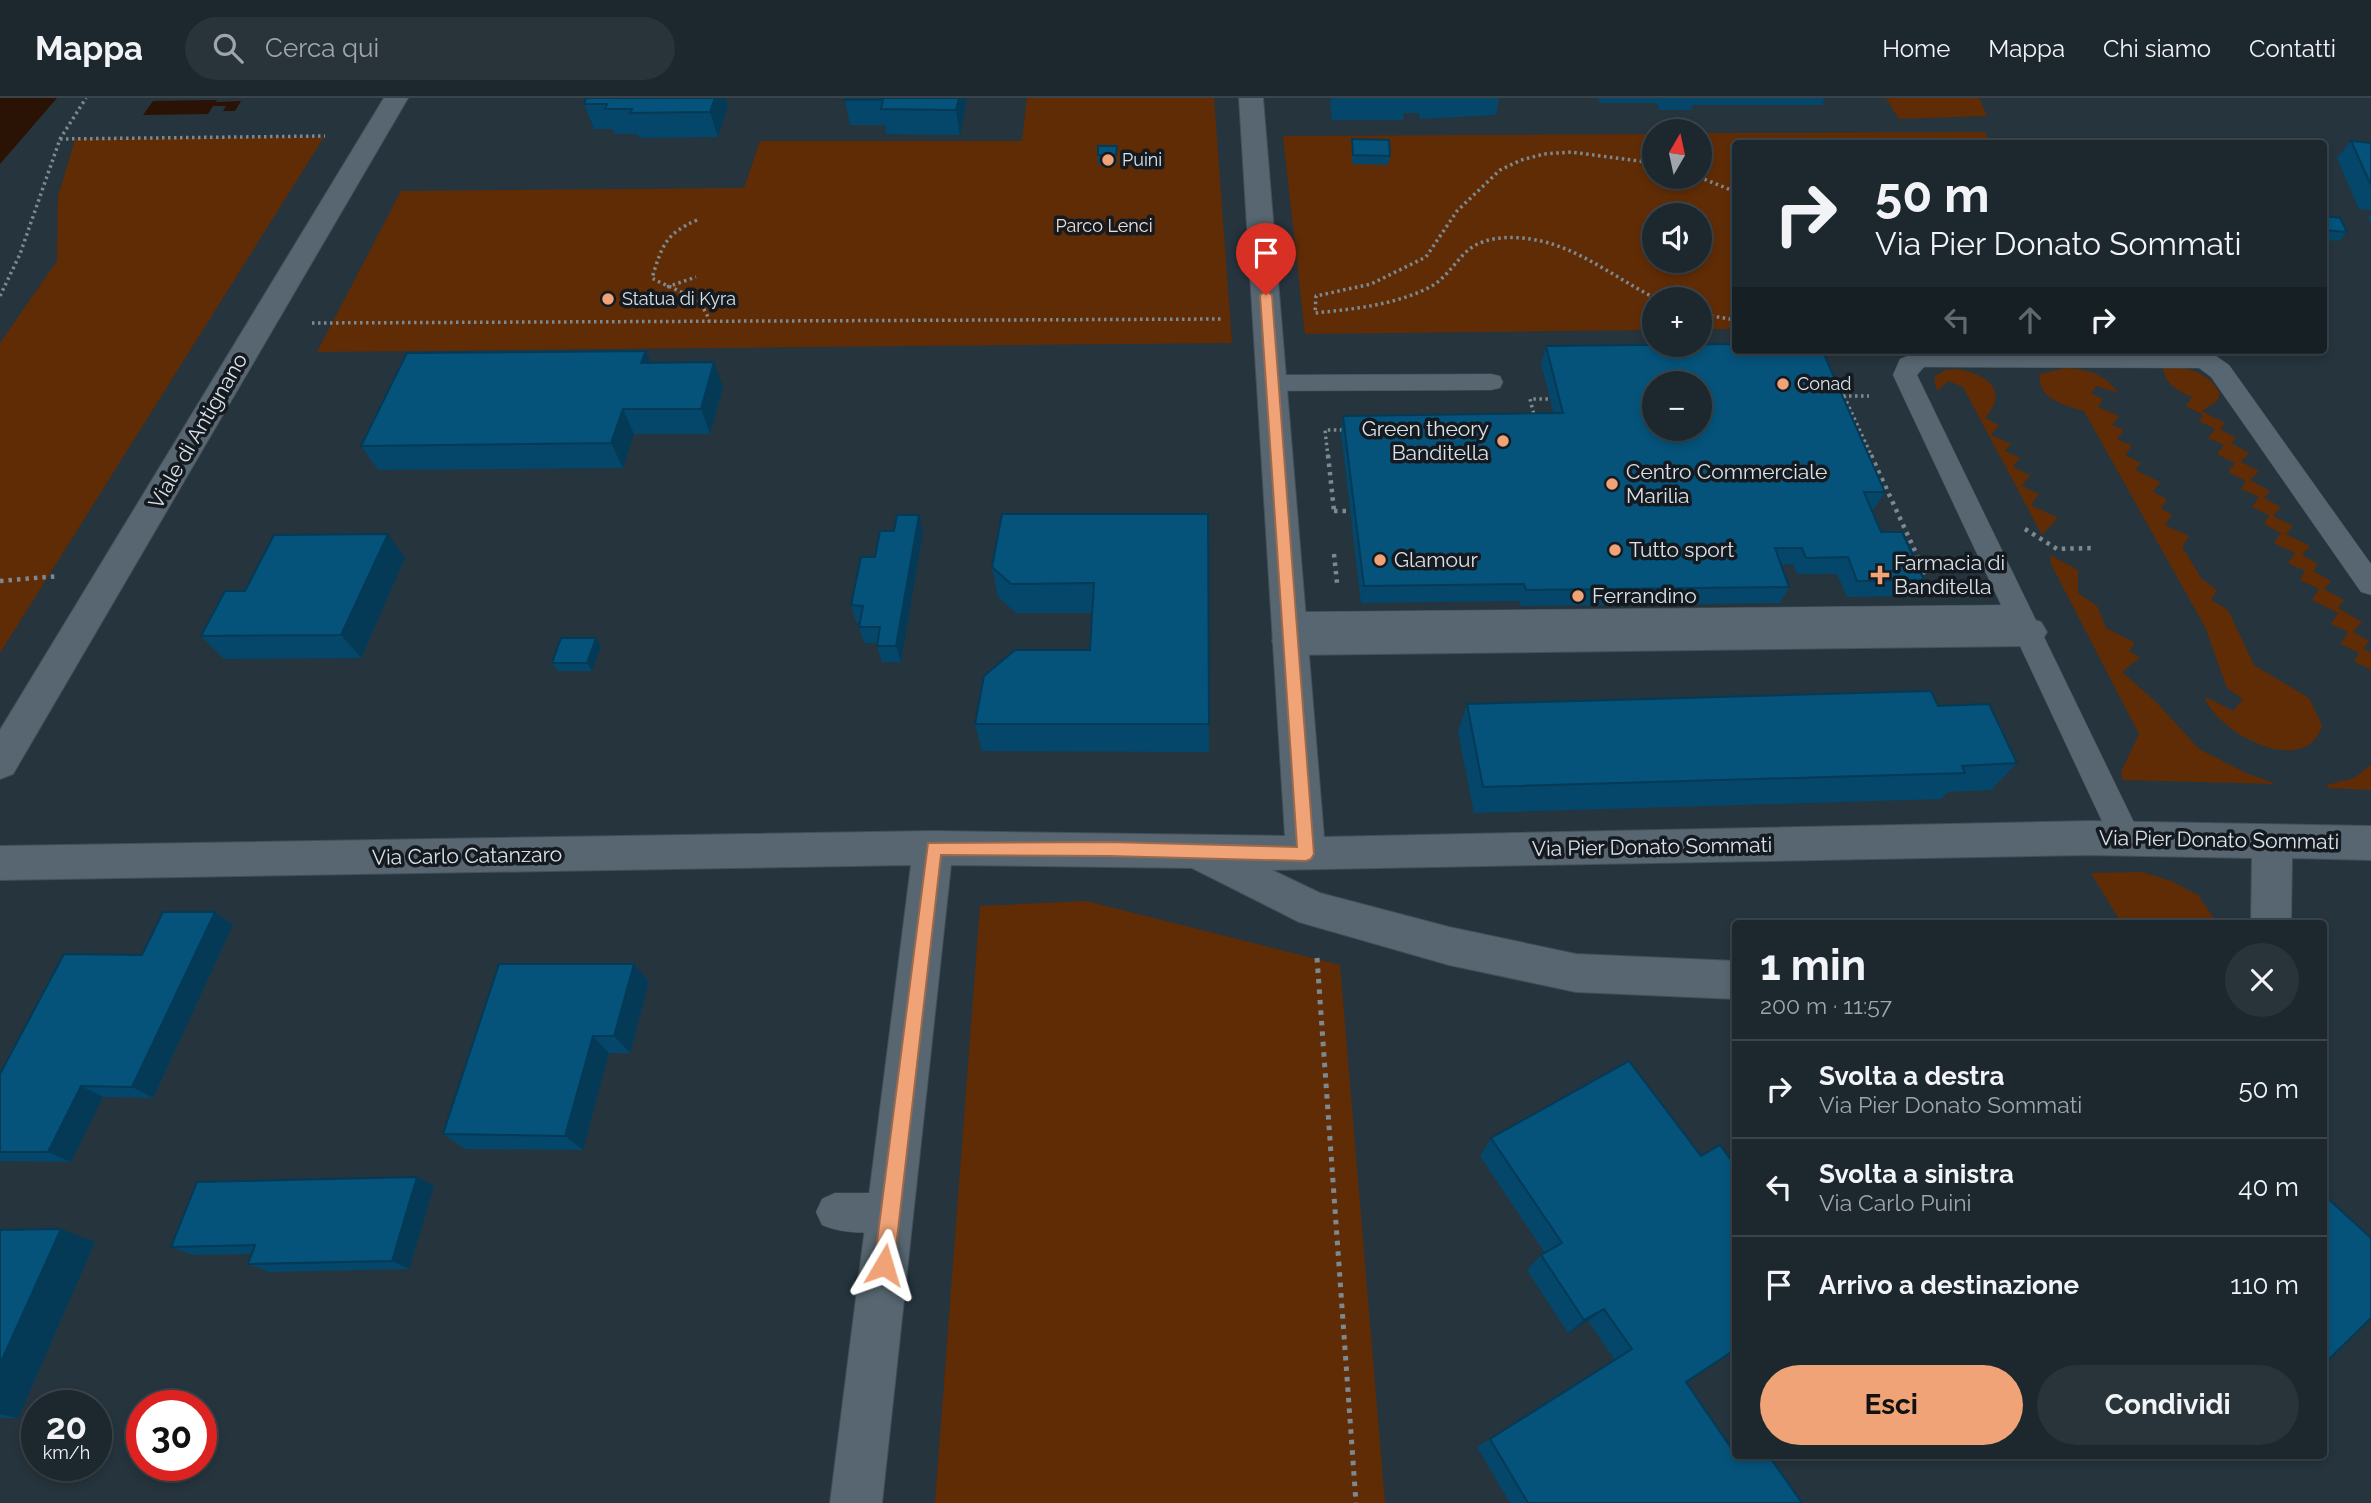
<!DOCTYPE html>
<html lang="it">
<head>
<meta charset="utf-8">
<style>
  :root { --surface:#1c272e; --page:#29333a; --text:#f1f3f6; --muted:#a0a5aa; --line:#3a444a; --accent:#efa377 }
  body { margin:0; font-family:Raleway,sans-serif; background:var(--page); color:var(--text); height:100vh; display:flex; flex-direction:column; font-size:26px; white-space:nowrap }
  * { box-sizing:border-box; margin:0 }
  p { font-size:23px; color:var(--muted) }
  .icon { flex:none; width:38px; height:38px; fill:none; stroke:currentColor; stroke-width:2; stroke-linecap:round; stroke-linejoin:round }
  .map { position:relative; flex:1; overflow:hidden }
  .sheet { position:absolute; left:1732px; top:822px; width:595px; height:539px; display:flex; flex-direction:column; background:var(--surface); border-radius:7px; box-shadow:0 4px 10px #0003,0 0 0 2px var(--line) }
  .sheet>* { flex:none }
  .top-card { position:absolute; left:1732px; top:42px; width:595px; height:214px; border-radius:7px; box-shadow:0 4px 10px #0003,0 0 0 2px var(--line); background:#1c272e; color:var(--text); overflow:hidden }
  .needle { width:46px; rotate:9deg }
  .fabs { position:absolute; left:1642px; top:21px; display:grid; gap:14px }
  .fabs a { display:grid; place-items:center; width:70px; height:70px; border-radius:50%; background:var(--surface); box-shadow:0 4px 10px #0003,0 0 0 2px var(--line); font-size:35px }
  .speed { position:absolute; left:21px; top:1292px; display:flex; gap:14px; font-size:35px; font-weight:700; text-align:center }
  .speed>* { display:grid; place-content:center; width:91px; height:91px; border-radius:50%; background:var(--surface); box-shadow:0 4px 10px #0003,0 0 0 2px var(--line); line-height:1 }
  .speed small { font-size:18px; font-weight:400 }
  .speed .limit { border:10px solid #d22; background:#fff; color:#111 }
  .pin { position:absolute; display:grid; place-items:center; width:60px; height:60px; color:#fff; margin:-72px -30px; border-radius:50% 50% 50% 0; rotate:-45deg; box-shadow:0 0 7px #0007 }
  .pin .icon { rotate:45deg }
  .me { position:absolute; width:77px; margin:-38px; rotate:7deg; stroke-linejoin:round; filter:drop-shadow(0 0 5px #0008) }
  .turn { display:flex; align-items:center; gap:24px; height:147px; padding:0 28px; font-size:32px }
  .turn .icon { width:91px; height:91px; stroke-width:2.5 }
  .turn b { display:block; font-size:49px; line-height:60px }
  .lanes { display:flex; align-items:center; height:66px; padding:0 28px; background:#0003; justify-content:center; gap:35px; direction:ltr }
  .lanes .off { opacity:.35 }
  .round { display:grid; place-items:center; flex:none; width:74px; height:74px; border-radius:37px; background:var(--page) }
  .overview { display:flex; align-items:center; justify-content:space-between; height:119px; padding:0 28px }
  h1 { font-size:42px; font-weight:700; line-height:52px }
  .button { display:flex; gap:14px; margin-top:auto; padding:14px 28px }
  .button a { flex:1; height:80px; border-radius:42px; background:var(--accent); color:#111; font-size:28px; font-weight:700; line-height:80px; text-align:center }
  .button a+a { background:var(--page); color:var(--text) }
  ul { padding:0; list-style:none }
  li { display:flex; align-items:center; gap:21px; height:98px; padding:0 28px; border-top:2px solid var(--line) }
  li div { flex:1 }
  li b { display:block; font-size:26px }
  li em { font-style:normal }
  header { display:flex; align-items:center; gap:42px; box-sizing:border-box; height:98px; padding:0 35px; background:var(--surface); border-bottom:2px solid var(--line) }
  header strong { font-size:33px }
  nav { display:flex; gap:38px; margin-inline-start:auto; font-size:24px }
  .search { width:490px; height:63px; background:var(--page); display:flex; align-items:center; gap:18px; box-sizing:border-box; padding:0 24px; border-radius:38px; color:var(--muted); font-size:26px }
  .map>svg:first-child { display:block }
  .green { fill:#602c06; fill-rule:evenodd }
  .water { fill:#2a1204 }
  .lines { fill:none; stroke-linecap:round; stroke-linejoin:round }
  .service-casing { stroke:#434f57; stroke-width:1 }
  .pedestrian-casing { stroke:#434f57; stroke-width:2 }
  .minor-casing { stroke:#434f57; stroke-width:2 }
  .secondary-casing { stroke:#434f57; stroke-width:2 }
  .path-far2 { stroke:#7d8990; stroke-width:3.5; stroke-dasharray:2.5 3.5; stroke-linecap:butt }
  .path-far1 { stroke:#7d8990; stroke-width:4.5; stroke-dasharray:3.5 5; stroke-linecap:butt }
  .path { stroke:#7d8990; stroke-width:5; stroke-dasharray:4.5 6; stroke-linecap:butt }
  .service { fill:#576671; fill-rule:evenodd }
  .pedestrian { fill:#576671; fill-rule:evenodd }
  .minor { fill:#576671; fill-rule:evenodd }
  .secondary { fill:#576671; fill-rule:evenodd }
  .wall { fill:#04476a }
  .shaded-wall { fill:#043a56 }
  .building { fill:#05537b; stroke:#043a56; stroke-width:2; fill-rule:evenodd }
  .route { fill:#efa377; stroke:#9b6a4d; stroke-width:2 }
  .poi-dot { fill:#efa377; stroke:#141a1f; stroke-width:2.5 }
  .labels { text-anchor:middle; stroke-width:7; stroke-linejoin:round; paint-order:stroke }
  .far-poi-label { font-size:18px; fill:#d9e2e8; stroke:#141a1f; text-anchor:start }
  .far-park-label { font-size:18px; fill:#f3ddd1; stroke:#141a1f }
  .poi-label { font-size:21px; fill:#d9e2e8; stroke:#141a1f; text-anchor:start }
  .street-label { font-size:21px; fill:#d9e2e8; stroke:#141a1f }
</style>
</head>
<body>
<header>
<strong>Mappa</strong>
<div class="search"><svg class="icon" aria-label="search" viewBox="0 0 24 24"><circle cx="10" cy="10" r="6"/><path d="M15 15l6 6"/></svg>Cerca qui</div>
<nav><a>Home</a><a>Mappa</a><a>Chi siamo</a><a>Contatti</a></nav>
</header>
<div class="map">
<svg width="2371" height="1405" viewBox="0 0 2371 1405">
  <rect width="100%" height="100%" fill="#26343d"/>
  <!-- green -->
  <g class="green">
    <polygon points="1027,0 1214,0 1232,245 317,254 401,93 744,90 760,43 1022,43"/>
    <polygon points="1886,0 1979,0 1987,18 1899,21"/>
    <path d="M1985,34L1990,45L1736,46V231H1699V201H1654V232L1305,236L1283,38L1654,36V79H1699V35ZM1654,117H1699V163H1654Z"/>
    <polygon points="324,39 0,555 0,245 57,163 58,99 75,41"/>
    <path d="M2174,269C2194,271 2211,277 2220,296L2217,303L2202,313L2225,325L2220,331L2236,340L2231,345L2249,355L2241,364L2259,373L2250,382L2270,393L2264,400L2281,409L2273,418L2293,428L2286,436L2310,448L2302,457L2318,466L2313,473L2331,483L2324,491L2344,502L2338,510L2362,524L2353,534L2369,543L2363,550L2371,555V572L2354,563L2359,555L2341,546L2348,534L2331,526L2338,515L2312,502L2319,491L2300,482L2305,473L2288,465L2295,455L2274,445L2281,435L2264,426L2269,417L2252,409L2259,399L2241,391L2246,383L2228,374L2235,365L2217,356L2224,347L2208,340L2215,331L2199,323L2203,317L2186,308L2192,299C2178,293 2165,286 2163,270Z"/>
    <path d="M2065,270C2088,271 2105,276 2118,295L2096,288L2091,295L2103,301L2098,309L2119,318L2112,327L2124,332L2117,341L2132,348L2125,357L2141,365L2135,372L2160,384L2153,394L2167,401L2161,411L2172,416L2165,427L2189,438L2182,449L2202,481L2217,492L2211,502L2228,512L2254,567L2309,600L2322,627C2307,682 2217,636 2204,598L2233,613L2243,601L2227,590L2205,529L2084,313C2064,307 2037,301 2040,276Z"/>
    <path d="M1958,271C1988,277 2009,292 1985,320L1999,327L1991,337L2011,346L2005,353L2020,360L2013,369L2030,377L2022,388L2039,396L2031,407L2058,420L2042,437L1963,289L1948,283L1937,293L1934,279L1945,272Z"/>
    <polygon points="2050,457 2078,472 2078,495 2097,508 2106,530 2135,545 2129,553 2140,559 2122,574 2156,604 2199,651 2246,675 2276,686 2123,682 2121,674 2139,636 2051,466"/>
    <polygon points="2371,667 2371,692 2328,690 2327,687 2354,680"/>
    <polygon points="2142,774 2171,783 2198,797 2218,826 2122,826 2091,775"/>
    <polygon points="1086,803 1340,867 1385,1405 935,1405 980,808"/>
  </g>
  <!-- water -->
  <g class="water">
    <polygon points="0,0 57,0 0,66"/>
    <polygon points="217,2 216,4 241,3 235,13 223,13 226,8 213,8 208,16 143,17 153,3"/>
  </g>
  <g class="lines">
    <defs>
      <g id="service">
        <polygon points="2190,252 2216,258 2229,267 2371,466 2371,497 2361,494 2211,279 2199,270 1924,269 1917,277 2142,741 2137,751 2126,755 2115,751 2011,529 1289,536 1279,533 1275,525 1279,517 1289,514 2001,507 1893,277 1900,261 1920,253"/>
        <polygon points="1491,276 1500,278 1503,284 1500,290 1491,292 1271,293 1262,291 1259,285 1262,279 1271,277"/>
        <path d="M835,1095H890L903,1101L909,1114L903,1127C880,1137 845,1137 822,1127L816,1114L822,1101Z"/>
      </g>
      <polygon id="pedestrian" points="2029,520 2041,524 2047,534 2041,544 2029,548 1290,557 1277,553 1272,543 1277,533 1290,529"/>
      <polygon id="minor" points="1239,0 1263,0 1324,739 2089,723 2371,728 2371,762 2292,760 2291,826 2251,826 2252,760 2089,757 1272,772 1320,795 1449,829 1576,856 1736,863 1736,901 1576,894 1449,867 1299,824 1192,770 951,767 882,1405 830,1405 911,767 0,782 0,748 933,733 1285,738"/>
      <polygon id="secondary" points="384,0 408,0 13,676 0,681 0,632"/>
    </defs>
    <!-- service casing -->
    <use href="#service" class="service-casing"/>
    <!-- pedestrian casing -->
    <use href="#pedestrian" class="pedestrian-casing"/>
    <!-- minor casing -->
    <use href="#minor" class="minor-casing"/>
    <!-- secondary casing -->
    <use href="#secondary" class="secondary-casing"/>
    <!-- path-far2 -->
    <g class="path-far2">
      <polyline points="60,41 325,38"/>
      <path d="M1654,65L1571,54L1544,56L1521,62L1500,72L1457,113L1426,159L1371,186L1316,198L1315,215C1354,211 1395,207 1430,189C1445,181 1453,167 1465,155C1485,134 1527,138 1552,146C1590,158 1622,184 1657,201"/>
      <polyline points="1699,79 1736,94"/>
      <path d="M697,122C665,136 662,148 652,180C672,192 703,197 709,223"/>
      <polyline points="667,189 696,179"/>
      <polyline points="0,198 20,156 60,41 86,0"/>
      <polyline points="1699,216 1736,222"/>
      <polyline points="312,225 1223,221"/>
      <polyline points="1843,298 1869,298"/>
      <polyline points="1844,298 1872,359"/>
      <polyline points="1535,321 1530,301 1550,301"/>
      <polyline points="1328,359 1325,332 1348,332"/>
    </g>
    <!-- path-far1 -->
    <g class="path-far1">
      <polyline points="1328,357 1334,413"/>
      <polyline points="1871,357 1927,479"/>
      <polyline points="1334,413 1350,413"/>
      <polyline points="2025,431 2057,451 2092,450"/>
      <polyline points="1334,456 1337,485"/>
      <polyline points="0,483 59,478"/>
    </g>
    <!-- path -->
    <polyline class="path" points="1317,860 1356,1405"/>
    <!-- service -->
    <use href="#service" class="service"/>
    <!-- pedestrian -->
    <use href="#pedestrian" class="pedestrian"/>
    <!-- minor -->
    <use href="#minor" class="minor"/>
    <!-- secondary -->
    <use href="#secondary" class="secondary"/>
  </g>
  <!-- wall -->
  <g class="wall">
    <polygon points="586,0 726,0 728,8 718,39 639,40 638,36 615,36 613,31 594,31 584,6"/>
    <polygon points="839,0 967,0 960,37 886,36 885,27 850,27 845,1"/>
    <polygon points="1331,0 1499,0 1496,17 1420,21 1419,15 1404,15 1403,22 1332,22 1330,8"/>
    <polygon points="1598,0 1825,0 1822,7 1693,7 1691,12 1659,12 1657,5 1600,5"/>
    <polygon points="1352,41 1390,58 1388,67 1352,66"/>
    <polygon points="2351,43 2371,45 2371,112 2359,111 2337,60"/>
    <rect x="1098" y="57" width="19" height="9"/>
    <polygon points="2371,116 2371,127 2368,120"/>
    <polygon points="2324,118 2347,134 2339,143 2324,142"/>
    <polygon points="1546,248 1885,394 1874,411 1871,411 1881,434 1924,482 1912,498 1847,499 1837,476 1797,476 1793,466 1781,467 1789,489 1780,505 1520,508 1519,503 1361,505 1341,335 1343,318 1554,316 1541,266"/>
    <polygon points="651,265 723,289 710,336 634,336 623,370 378,372 361,348"/>
    <polygon points="1208,416 1209,654 982,653 975,626 1090,552 1092,515 1016,515 998,499 992,469"/>
    <polygon points="919,417 923,434 901,564 882,564 877,548 877,545 864,545 859,529 860,524 856,524 851,507 875,459 894,433"/>
    <polygon points="405,460 361,560 224,561 201,538 245,493"/>
    <polygon points="601,548 592,573 558,573 552,565"/>
    <polygon points="1467,606 1938,608 2017,665 1991,692 1948,694 1941,701 1474,715 1458,634"/>
    <polygon points="215,814 233,827 153,1000 103,999 71,1064 0,1063 0,976 142,857"/>
    <polygon points="634,866 649,884 630,955 609,955 583,1052 465,1051 443,1036"/>
    <polygon points="1491,1040 1686,1284 1734,1355 1736,1354 1736,1358 1769,1358 1802,1405 1510,1405 1477,1349 1615,1262 1588,1223 1568,1235 1527,1172 1541,1157 1545,1155 1480,1058"/>
    <polygon points="417,1079 434,1088 409,1171 269,1174 248,1166 252,1156 193,1157 171,1149"/>
    <polygon points="61,1131 95,1144 18,1320 0,1320 0,1132"/>
  </g>
  <!-- shaded-wall -->
  <g class="shaded-wall">
    <polygon points="715,0 726,0 728,8 718,39 710,14"/>
    <polygon points="959,0 967,0 960,37 956,12"/>
    <polygon points="646,253 656,278 641,265"/>
    <polygon points="714,264 723,289 710,336 701,311"/>
    <polygon points="623,311 634,336 623,370 611,345"/>
    <polygon points="919,417 923,434 901,564 896,548"/>
    <polygon points="388,436 405,460 361,560 341,537"/>
    <polygon points="596,540 601,548 592,573 587,565"/>
    <polygon points="215,814 233,827 153,1000 132,989"/>
    <polygon points="634,866 649,884 630,955 614,938"/>
    <polygon points="593,938 609,955 583,1052 565,1038"/>
    <polygon points="81,988 103,999 71,1064 48,1054"/>
    <polygon points="417,1079 434,1088 409,1171 392,1163"/>
    <polygon points="61,1131 95,1144 18,1320 0,1316 0,1266"/>
    <polygon points="1604,1211 1588,1223 1568,1235 1584,1222"/>
  </g>
  <!-- building -->
  <g class="building">
    <polygon points="586,0 715,0 710,14 630,15 632,11 605,11 607,6 584,6"/>
    <polygon points="846,0 959,0 956,12 881,11 883,2 845,2"/>
    <polygon points="1352,41 1389,42 1390,58 1353,57"/>
    <polygon points="2351,43 2371,45 2371,87"/>
    <polygon points="1098,48 1117,48 1116,57 1098,57"/>
    <polygon points="2324,118 2340,120 2347,134 2324,132"/>
    <path d="M1736,246V252H1822L1885,394H1864L1881,434H1902L1924,482L1857,483L1848,459L1806,460L1802,450H1775L1789,489L1526,492L1524,486L1364,488L1343,318L1563,315L1546,248ZM1654,285H1699V331H1654Z"/>
    <polygon points="646,253 641,265 714,264 701,311 623,311 611,345 361,348 407,255"/>
    <polygon points="1002,416 1208,416 1209,626 975,626 984,578 1015,552 1090,552 1094,485 1011,486 992,469"/>
    <polygon points="897,417 919,417 896,548 877,548 880,529 859,529 863,508 851,507 861,459 875,459 880,433 894,433"/>
    <polygon points="388,436 341,537 201,538 225,493 245,493 274,437"/>
    <polygon points="561,540 596,540 587,565 552,565"/>
    <polygon points="1931,593 1938,608 1989,606 2017,665 1962,668 1965,675 1483,689 1467,606"/>
    <polygon points="163,814 215,814 132,989 81,988 48,1054 0,1054 0,976 64,856 142,857"/>
    <polygon points="499,866 634,866 614,938 593,938 565,1038 443,1036"/>
    <polygon points="1629,963 1701,1058 1720,1047 1736,1069 1736,1251 1686,1284 1738,1360 1741,1358 1769,1358 1802,1405 1528,1405 1490,1341 1632,1251 1604,1211 1584,1222 1541,1157 1562,1145 1491,1040"/>
    <polygon points="417,1079 392,1163 248,1166 255,1147 171,1149 197,1084"/>
    <polygon points="2324,1097 2371,1140 2371,1220 2324,1266"/>
    <polygon points="61,1131 0,1266 0,1132"/>
  </g>
  <!-- route -->
  <polygon class="route" points="1266,193 1272,197 1314,756 1311,761 1306,763 1109,758 941,757 894,1167 891,1174 884,1177 877,1174 874,1167 928,745 1109,744 1297,749 1260,197"/>
  <!-- markers -->
  <g class="poi-dot">
    <circle cx="1108" cy="62" r="7"/>
    <circle cx="608" cy="201" r="7"/>
    <circle cx="1783" cy="286" r="7"/>
    <circle cx="1503" cy="343" r="7"/>
    <circle cx="1612" cy="386" r="7"/>
    <circle cx="1615" cy="452" r="7"/>
    <circle cx="1380" cy="462" r="7"/>
    <path d="M1876.5 466.5h7v7h7v7h-7v7h-7v-7h-7v-7h7z"/>
    <circle cx="1578" cy="498" r="7"/>
  </g>
  <g class="labels">
    <!-- far-poi labels -->
    <g class="far-poi-label">
      <text x="1122" y="68">Puini</text>
      <text x="622" y="207">Statua di Kyra</text>
      <text x="1797" y="292">Conad</text>
    </g>
    <!-- far-park labels -->
    <g class="far-park-label">
      <text x="1104" y="134">Parco Lenci</text>
    </g>
    <!-- poi labels -->
    <g class="poi-label">
      <text x="1489" y="338" text-anchor="end">Green theory<tspan x="1489" dy="24">Banditella</tspan></text>
      <text x="1626" y="381">Centro Commerciale<tspan x="1626" dy="24">Marilia</tspan></text>
      <text x="1629" y="459">Tutto sport</text>
      <text x="1394" y="469">Glamour</text>
      <text x="1894" y="472">Farmacia di<tspan x="1894" dy="24">Banditella</tspan></text>
      <text x="1592" y="505">Ferrandino</text>
    </g>
    <!-- street labels -->
    <g class="street-label">
      <text transform="translate(198 333) rotate(-60)" y="7">Viale di Antignano</text>
      <text transform="translate(2219 742) rotate(1)" y="7">Via Pier Donato Sommati</text>
      <text transform="translate(1652 749) rotate(-1)" y="7">Via Pier Donato Sommati</text>
      <text transform="translate(467 758) rotate(-1)" y="7">Via Carlo Catanzaro</text>
    </g>
  </g>
</svg>
<div class="fabs">
<a><svg class="needle" viewBox="-14 -14 28 28"><path d="M0-13l5 13h-10z" fill="#e53935"/><path d="M0 13l5-13h-10z" fill="#a0a5aa"/></svg></a>
<a><svg class="icon" aria-label="sound" viewBox="0 0 24 24"><path d="M4 9h4l5-4v14l-5-4H4zM17 9q2 3 0 6"/></svg></a>
<a>+</a>
<a>−</a>
</div>
<div class="speed"><div>20<small>km/h</small></div><div class="limit">30</div></div>
<div class="pin" style="left:1266px;top:197px;background:#d93025"><svg class="icon" aria-label="arrive" viewBox="0 0 24 24"><path d="M6 21V4h12l-3 4 3 4H6"/></svg></div>
<svg class="me" style="left:884px;top:1167px" viewBox="-20 -20 40 40"><path d="M0-17L14 15 0 8-14 15z" fill="#efa377" stroke="#fff" stroke-width="4"/></svg>
<div class="top-card">
<div class="turn"><svg class="icon" aria-label="right" viewBox="0 0 24 24"><path d="M7 20v-9h11M14 6l5 5-5 5"/></svg><div><b>50 m</b>Via Pier Donato Sommati</div></div>
<div class="lanes"><svg class="icon off" aria-label="left" viewBox="0 0 24 24"><path d="M17 20v-9H6M10 6l-5 5 5 5"/></svg><svg class="icon off" aria-label="ahead" viewBox="0 0 24 24"><path d="M12 20V5M6 11l6-6 6 6"/></svg><svg class="icon" aria-label="right" viewBox="0 0 24 24"><path d="M7 20v-9h11M14 6l5 5-5 5"/></svg></div>
</div>
<section class="sheet">
<div class="overview"><div><h1>1 min</h1><p>200 m · 11:57</p></div><a class="round"><svg class="icon" aria-label="close" viewBox="0 0 24 24"><path d="M6 6l12 12M18 6L6 18"/></svg></a></div>
<ul>
<li><svg class="icon" aria-label="right" viewBox="0 0 24 24"><path d="M7 20v-9h11M14 6l5 5-5 5"/></svg><div><b>Svolta a destra</b><p>Via Pier Donato Sommati</p></div><em>50 m</em></li>
<li><svg class="icon" aria-label="left" viewBox="0 0 24 24"><path d="M17 20v-9H6M10 6l-5 5 5 5"/></svg><div><b>Svolta a sinistra</b><p>Via Carlo Puini</p></div><em>40 m</em></li>
<li><svg class="icon" aria-label="arrive" viewBox="0 0 24 24"><path d="M6 21V4h12l-3 4 3 4H6"/></svg><div><b>Arrivo a destinazione</b></div><em>110 m</em></li>
</ul>
<div class="button"><a>Esci</a><a>Condividi</a></div>
</section>
</div>
</body>
</html>
